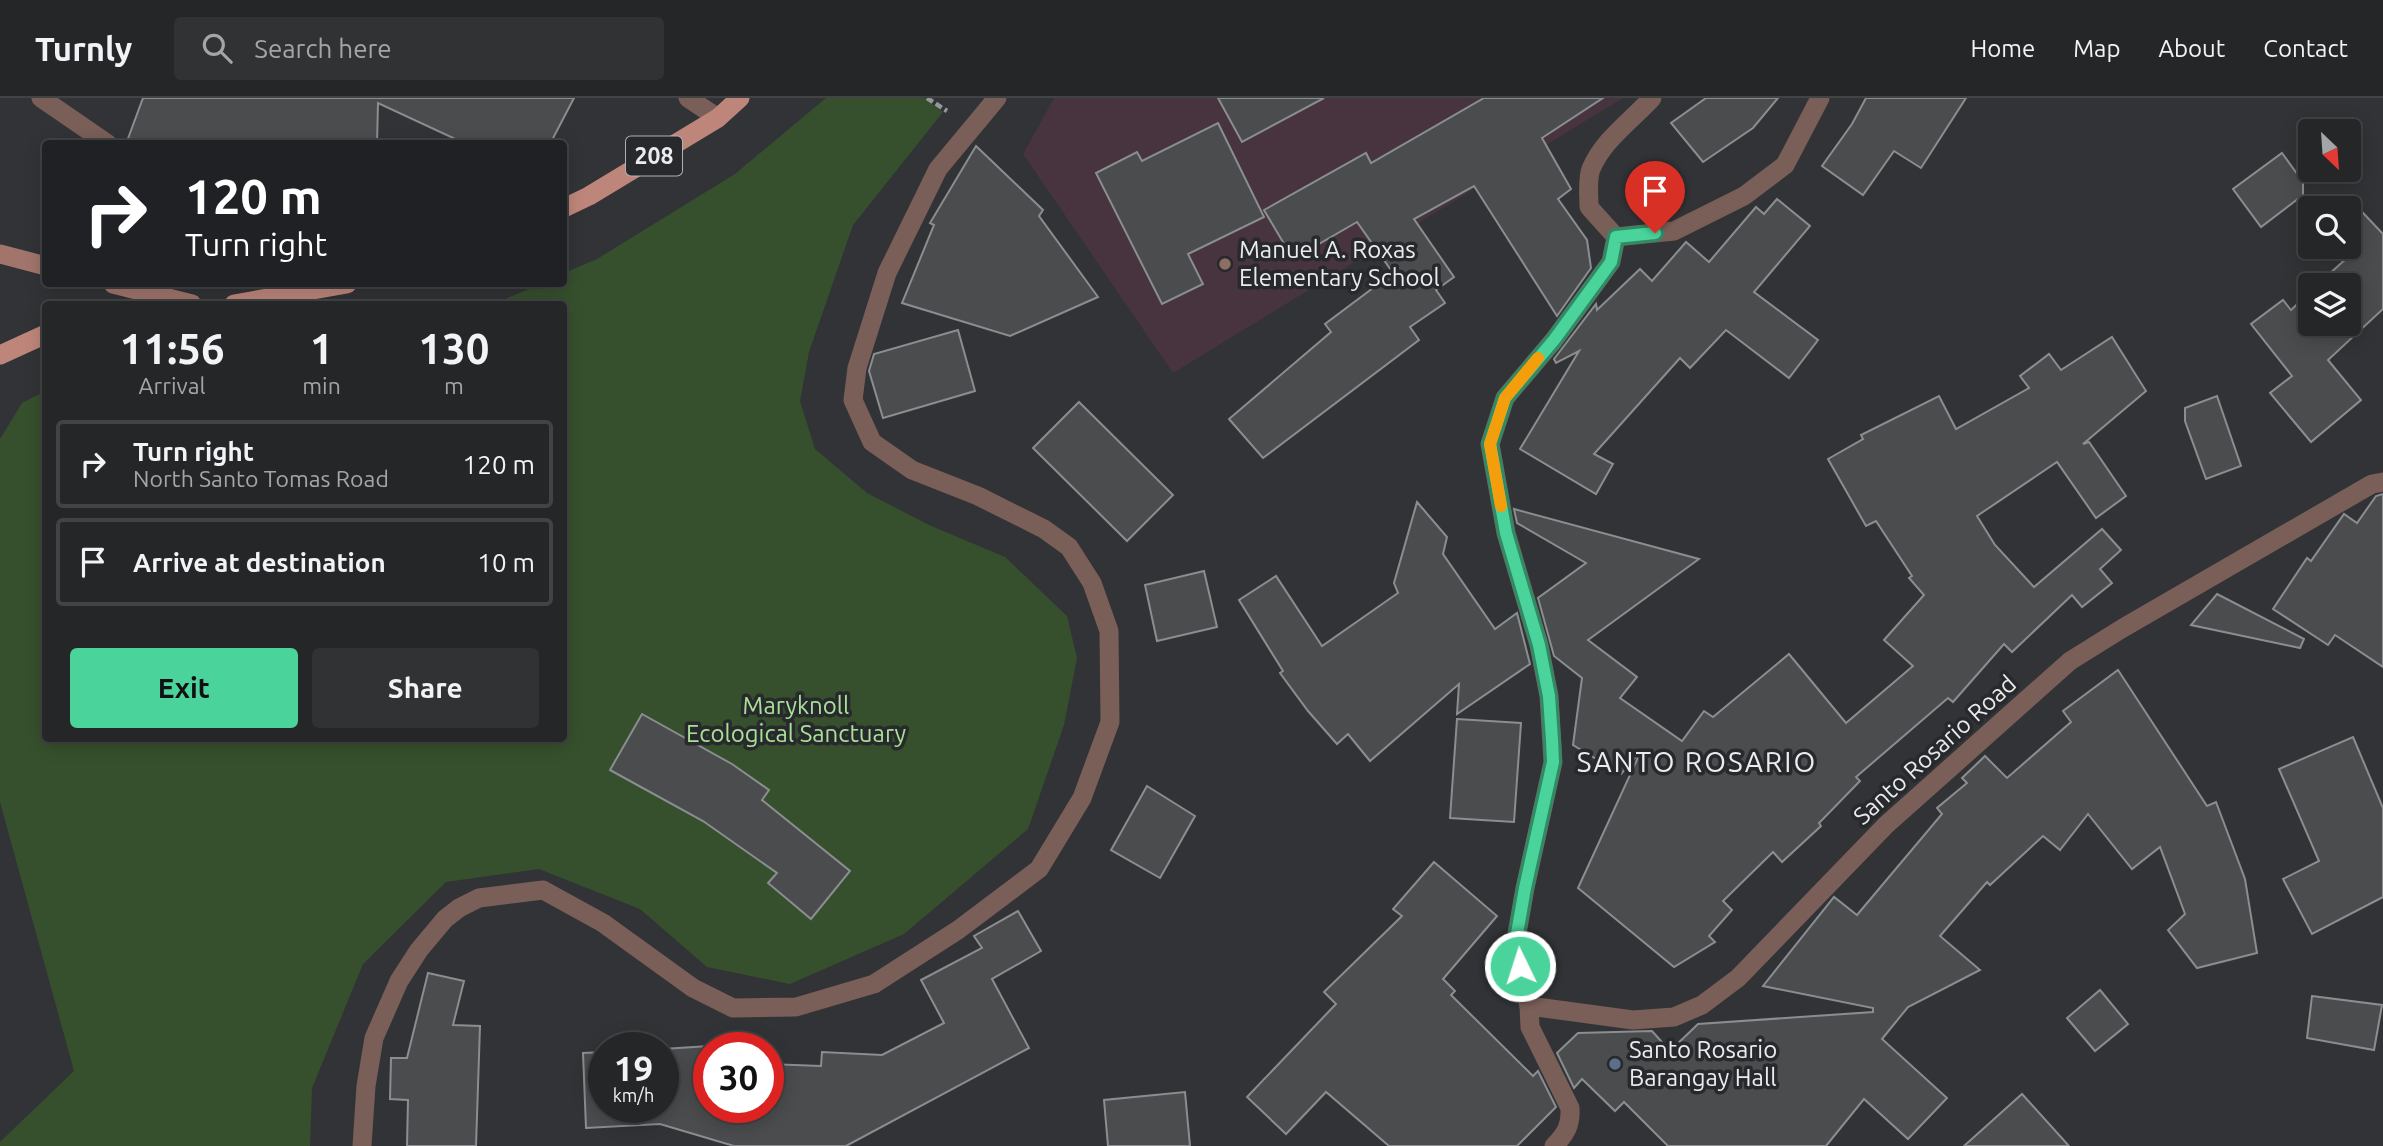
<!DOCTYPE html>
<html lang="en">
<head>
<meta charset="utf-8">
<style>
  :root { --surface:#252628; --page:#313234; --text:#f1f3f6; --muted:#a3a5a8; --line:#424345; --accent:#4ad49c }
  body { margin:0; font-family:Ubuntu,sans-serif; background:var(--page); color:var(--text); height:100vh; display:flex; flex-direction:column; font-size:26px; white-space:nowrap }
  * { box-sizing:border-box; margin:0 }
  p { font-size:23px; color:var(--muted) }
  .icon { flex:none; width:38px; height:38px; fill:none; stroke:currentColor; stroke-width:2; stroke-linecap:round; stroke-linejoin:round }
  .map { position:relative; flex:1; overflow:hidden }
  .panel { position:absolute; left:42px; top:203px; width:525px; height:441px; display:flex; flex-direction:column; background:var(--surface); border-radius:7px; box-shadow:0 4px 18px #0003,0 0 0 2px var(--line) }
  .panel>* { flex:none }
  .top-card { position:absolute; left:42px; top:42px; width:525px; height:147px; border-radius:7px; box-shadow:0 4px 18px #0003,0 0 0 2px var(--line); background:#202124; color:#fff; overflow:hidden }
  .needle { width:46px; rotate:155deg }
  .tools { position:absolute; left:2298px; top:21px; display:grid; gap:14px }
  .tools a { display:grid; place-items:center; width:63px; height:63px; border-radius:7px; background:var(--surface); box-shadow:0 4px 18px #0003,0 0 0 2px var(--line); font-size:35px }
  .speed { position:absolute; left:588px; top:934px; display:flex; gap:14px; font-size:35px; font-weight:700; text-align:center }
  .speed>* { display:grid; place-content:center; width:91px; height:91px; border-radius:50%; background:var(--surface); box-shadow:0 4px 18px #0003,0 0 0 2px var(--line); line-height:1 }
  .speed small { font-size:18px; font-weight:400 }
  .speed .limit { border:10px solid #d22; background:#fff; color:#111 }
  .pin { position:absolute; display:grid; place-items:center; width:60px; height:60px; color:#fff; margin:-72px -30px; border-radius:50% 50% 50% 0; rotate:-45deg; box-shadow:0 0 7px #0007 }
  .pin .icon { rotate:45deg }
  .me { position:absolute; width:77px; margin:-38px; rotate:356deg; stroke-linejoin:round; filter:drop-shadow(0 0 5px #0008) }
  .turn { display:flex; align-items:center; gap:24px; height:147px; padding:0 28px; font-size:32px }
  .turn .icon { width:91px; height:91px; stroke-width:2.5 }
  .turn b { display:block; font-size:49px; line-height:60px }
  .eta { display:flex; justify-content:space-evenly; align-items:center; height:119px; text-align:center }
  .eta b { font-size:42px; font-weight:600; line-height:49px }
  .button { display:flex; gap:14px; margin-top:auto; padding:14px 28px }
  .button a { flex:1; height:80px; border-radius:7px; background:var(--accent); color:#111; font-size:28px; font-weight:600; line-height:80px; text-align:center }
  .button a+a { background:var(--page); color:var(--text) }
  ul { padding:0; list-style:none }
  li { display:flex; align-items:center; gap:21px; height:88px; margin:0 14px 10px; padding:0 14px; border:4px solid var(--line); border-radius:7px }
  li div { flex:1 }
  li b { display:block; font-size:26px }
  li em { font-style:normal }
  header { display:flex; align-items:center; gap:42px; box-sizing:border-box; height:98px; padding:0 35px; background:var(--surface); border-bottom:2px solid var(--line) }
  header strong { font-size:33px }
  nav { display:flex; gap:38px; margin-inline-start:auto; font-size:24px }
  .search { width:490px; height:63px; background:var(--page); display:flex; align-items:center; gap:18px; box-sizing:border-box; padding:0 24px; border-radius:7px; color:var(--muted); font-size:26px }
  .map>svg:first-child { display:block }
  .education { fill:#47343e }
  .green { fill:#36502d }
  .building { fill:#4a4c4e; stroke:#8b8e91; stroke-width:2 }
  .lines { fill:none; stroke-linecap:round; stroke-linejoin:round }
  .path { stroke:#959799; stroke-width:4.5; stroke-dasharray:7 3.5; stroke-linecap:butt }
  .minor { stroke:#7a5e58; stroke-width:19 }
  .tertiary { stroke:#7a5e58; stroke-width:19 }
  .secondary { stroke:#a1756c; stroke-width:19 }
  .primary { stroke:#be867b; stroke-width:19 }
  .route-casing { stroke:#308a65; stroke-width:18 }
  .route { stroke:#4ad49c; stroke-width:12 }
  .slow { stroke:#f59e0b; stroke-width:12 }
  .education-dot { fill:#8d6e63; stroke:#27292c; stroke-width:2.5 }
  .service-dot { fill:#5c6f8a; stroke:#27292c; stroke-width:2.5 }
  .labels { text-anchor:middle; stroke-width:7; stroke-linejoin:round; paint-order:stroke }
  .shield { fill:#27292c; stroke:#b0b1b3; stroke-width:2 }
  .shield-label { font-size:23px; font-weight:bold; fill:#eaebed }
  .poi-label { font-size:24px; fill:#eaebed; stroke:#27292c; text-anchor:start }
  .park-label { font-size:24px; fill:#a9e096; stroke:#27292c }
  .street-label { font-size:24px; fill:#eaebed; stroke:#27292c }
  .quarter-label { font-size:28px; letter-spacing:2px; fill:#eaebed; stroke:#27292c }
</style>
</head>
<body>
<header>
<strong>Turnly</strong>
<div class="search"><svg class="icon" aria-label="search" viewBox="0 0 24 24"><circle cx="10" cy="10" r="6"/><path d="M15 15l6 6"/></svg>Search here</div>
<nav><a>Home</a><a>Map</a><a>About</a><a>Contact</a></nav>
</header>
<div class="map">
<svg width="2383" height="1048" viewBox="0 0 2383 1048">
  <rect width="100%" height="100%" fill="#313336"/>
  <!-- education -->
  <polygon class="education" points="1054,0 1623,0 1173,275 1023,56"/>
  <!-- green -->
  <polygon class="green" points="826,0 924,0 943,14 853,127 809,254 800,303 815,351 867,395 929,427 1005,459 1067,518 1077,560 1064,627 1028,731 904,836 790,886 707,869 640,811 539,771 446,784 363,866 312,990 310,1048 0,1048 0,1044 74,973 0,704 0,341 22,305 45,293 46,640 564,640 564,206 493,206 541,186 564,186 564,175 597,161 735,76"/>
  <!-- building -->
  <g class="building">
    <polygon points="143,0 574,0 550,46 466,46 378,5 377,46 126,46"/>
    <polygon points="1218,0 1324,0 1242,44"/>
    <polygon points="1484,0 1603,0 1542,40 1571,91 1558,101 1587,142 1591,170 1557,218 1474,88 1414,121 1454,179 1436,192 1445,205 1410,229 1419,242 1263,360 1229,321 1331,234 1325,226 1393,175 1357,124 1293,161 1264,112 1366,55 1371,65"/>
    <polygon points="1706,0 1778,0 1753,30 1703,64 1671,25"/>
    <polygon points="1866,0 1966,0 1921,70 1894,53 1863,97 1822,68 1852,26"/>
    <polygon points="1218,25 1264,119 1188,156 1203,186 1162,206 1096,75 1137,54 1142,63"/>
    <polygon points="976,48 1043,112 1039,118 1098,199 1010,238 902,205 934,127 930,125"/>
    <polygon points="2282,55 2303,84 2303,97 2261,129 2233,91"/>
    <polygon points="2348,99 2383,136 2383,211 2328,262 2361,302 2311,344 2270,295 2292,278 2251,226 2283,202 2291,212 2310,194 2310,226 2348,226 2348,187 2317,187 2348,159"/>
    <polygon points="1777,101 1810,128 1754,194 1818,242 1789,280 1726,232 1690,270 1680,260 1594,356 1613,366 1596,396 1520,351 1579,253 1556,265 1554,261 1596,206 1597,212 1640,171 1652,183 1686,144 1709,164 1756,109 1764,116"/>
    <polygon points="958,232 975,293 883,320 869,273 874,256"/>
    <polygon points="2112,239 2146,293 2083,346 2089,344 2126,398 2096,420 2057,364 1977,418 1995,447 2034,489 2102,431 2121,452 2100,471 2112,485 2082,509 2072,497 2012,554 2004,546 1953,604 1948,600 1856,679 1860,683 1819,725 1821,728 1782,764 1773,754 1723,803 1732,812 1709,838 1715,844 1674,869 1578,790 1641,653 1621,676 1573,647 1582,580 1554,558 1538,500 1586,465 1517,425 1514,411 1699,461 1588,542 1637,579 1620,600 1682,643 1704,613 1713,619 1789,556 1846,625 1913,568 1884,542 1924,497 1909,480 1912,478 1876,423 1866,428 1828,361 1863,341 1861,337 1939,298 1956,331 2029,290 2020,278 2049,256 2061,272"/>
    <polygon points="2217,298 2241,368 2206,381 2185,323 2185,310"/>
    <polygon points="1079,304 1173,397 1127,443 1033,350"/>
    <polygon points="2383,396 2383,569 2335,537 2328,547 2273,511 2307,460 2311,463 2344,416 2357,425 2376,398"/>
    <polygon points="1417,404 1447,439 1443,456 1495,531 1517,515 1530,566 1457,616 1459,586 1370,663 1348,636 1337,646 1308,613 1280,575 1283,573 1239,502 1276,478 1322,548 1398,495 1394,485"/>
    <polygon points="1204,473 1217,529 1157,543 1145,487"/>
    <polygon points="2217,496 2304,541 2300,550 2191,527"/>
    <polygon points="2118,572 2207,708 2216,704 2245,781 2257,855 2197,870 2168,832 2185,816 2160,749 2132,771 2088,716 2060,752 2043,738 1990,787 1987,784 1940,838 1980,872 1908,909 1882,941 1947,1000 1908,1041 1864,1001 1826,1048 1668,1048 1624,1004 1615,1013 1582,981 1574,990 1557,955 1578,935 1652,933 1670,953 1698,926 1873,914 1873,910 1763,888 1834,799 1857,817 1942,716 1937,710 1967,685 1962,680 1985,658 2007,680 2071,624 2063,613"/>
    <polygon points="642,616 732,666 769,692 762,702 850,773 811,821 768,785 777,775 703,723 610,672"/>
    <polygon points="1457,621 1521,625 1514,724 1450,720"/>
    <polygon points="2353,639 2383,710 2383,799 2312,836 2283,781 2319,763 2279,671"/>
    <polygon points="1147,688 1195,718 1160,780 1111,752"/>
    <polygon points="1434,764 1497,818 1443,881 1455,893 1451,897 1533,978 1538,973 1556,1009 1517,1048 1389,1048 1326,994 1286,1036 1247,999 1336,906 1324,894 1402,818 1393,811"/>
    <polygon points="1018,813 1041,853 992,881 1029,950 846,1048 734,1048 660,1026 586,1030 583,955 604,954 604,1010 663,1010 663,951 709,948 709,1010 768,1010 768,966 821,968 822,954 882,957 944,925 921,882 982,850 974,838"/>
    <polygon points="428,875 464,883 453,927 480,928 476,1048 407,1048 408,1002 390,1001 391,960 407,960"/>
    <polygon points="2100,892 2128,926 2095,953 2067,920"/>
    <polygon points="2312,898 2382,907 2374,952 2307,940"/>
    <polygon points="1185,994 1190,1048 1108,1048 1104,1002"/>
    <polygon points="2022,996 2069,1048 1964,1048"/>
  </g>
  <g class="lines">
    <!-- path -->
    <polyline class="path" points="927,0 947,13"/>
    <!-- minor -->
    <g class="minor">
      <polyline points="41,0 108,46"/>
      <polyline points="688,0 718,20"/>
      <polyline points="1529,908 1633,922 1674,919 1702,907 1738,880 1886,727 2070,563 2123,530 2372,386 2383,384"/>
      <path d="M1554,1048C1566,1036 1571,1027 1570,1010L1530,929L1529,908L1515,847L1525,790L1553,664L1549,598L1539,547L1506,435L1490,346L1505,300L1554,242L1611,164L1616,139"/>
    </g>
    <!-- tertiary -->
    <g class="tertiary">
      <path d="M1652,0C1631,23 1603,42 1591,71C1587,81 1589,98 1589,109L1616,139L1674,133L1744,98L1785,67L1820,0"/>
      <polyline points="362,1048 366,988 374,940 399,883 419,852 445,821 459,810 479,800 543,792 603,825 693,890 733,910 796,909 874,886 958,832 1039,771 1082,700 1110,624 1109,533 1092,485 1069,449 1044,431 978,398 912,372 872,344 853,302 857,270 887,175 938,71 997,0"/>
    </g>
    <!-- secondary -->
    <g class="secondary">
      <polyline points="0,156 46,168"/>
      <polyline points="113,186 192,206"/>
    </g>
    <!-- primary -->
    <g class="primary">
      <polyline points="564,110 589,98 718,20 740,0"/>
      <polyline points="234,206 347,186"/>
      <polyline points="0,257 46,236"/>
    </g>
  </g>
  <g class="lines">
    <defs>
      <polyline id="route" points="1520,868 1515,847 1525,790 1553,664 1552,642 1549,598 1539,547 1506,435 1490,346 1505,300 1554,242 1611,164 1616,139 1655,135"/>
    </defs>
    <!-- route casing -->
    <use href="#route" class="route-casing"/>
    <!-- route -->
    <use href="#route" class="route"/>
    <!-- slow -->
    <polyline class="slow" points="1501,408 1490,346 1505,300 1538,260"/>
  </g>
  <!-- markers -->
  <circle class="education-dot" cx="1225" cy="166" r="7"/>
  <circle class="service-dot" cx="1615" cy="966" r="7"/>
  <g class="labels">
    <!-- shield labels -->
    <rect class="shield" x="626" y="38.5" width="56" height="39" rx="5"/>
    <g class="shield-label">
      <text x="654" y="66">208</text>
    </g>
    <!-- poi labels -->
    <g class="poi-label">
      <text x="1239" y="160">Manuel A. Roxas<tspan x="1239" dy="28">Elementary School</tspan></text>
      <text x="1629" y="960">Santo Rosario<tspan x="1629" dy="28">Barangay Hall</tspan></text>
    </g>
    <!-- park labels -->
    <g class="park-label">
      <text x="796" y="616">Maryknoll<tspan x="796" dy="28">Ecological Sanctuary</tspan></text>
    </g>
    <!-- street labels -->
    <g class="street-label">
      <text transform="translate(1935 652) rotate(-42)" y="8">Santo Rosario Road</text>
    </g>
    <!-- quarter labels -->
    <g class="quarter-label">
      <text x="1697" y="674">SANTO ROSARIO</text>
    </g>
  </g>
</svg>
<div class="tools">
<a><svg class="needle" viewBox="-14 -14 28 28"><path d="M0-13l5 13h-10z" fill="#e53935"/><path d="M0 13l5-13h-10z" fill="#a3a5a8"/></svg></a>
<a><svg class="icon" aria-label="search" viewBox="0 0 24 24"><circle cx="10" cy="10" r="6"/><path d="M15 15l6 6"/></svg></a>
<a><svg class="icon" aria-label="layers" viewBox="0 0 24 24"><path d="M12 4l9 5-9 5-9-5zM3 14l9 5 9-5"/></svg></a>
</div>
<div class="speed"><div>19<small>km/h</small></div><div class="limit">30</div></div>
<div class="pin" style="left:1655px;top:135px;background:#d93025"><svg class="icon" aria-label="arrive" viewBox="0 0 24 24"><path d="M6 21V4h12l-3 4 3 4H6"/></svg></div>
<svg class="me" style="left:1520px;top:868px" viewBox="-20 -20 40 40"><circle r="17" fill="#4ad49c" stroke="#fff" stroke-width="3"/><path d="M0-11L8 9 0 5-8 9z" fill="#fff"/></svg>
<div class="top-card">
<div class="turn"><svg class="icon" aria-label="right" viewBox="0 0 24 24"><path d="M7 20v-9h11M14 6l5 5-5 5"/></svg><div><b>120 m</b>Turn right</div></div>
</div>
<section class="panel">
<div class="eta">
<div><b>11:56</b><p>Arrival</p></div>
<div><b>1</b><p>min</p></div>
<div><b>130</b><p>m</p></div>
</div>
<ul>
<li><svg class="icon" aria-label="right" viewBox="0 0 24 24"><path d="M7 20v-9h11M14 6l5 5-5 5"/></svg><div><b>Turn right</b><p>North Santo Tomas Road</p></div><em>120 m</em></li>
<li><svg class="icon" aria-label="arrive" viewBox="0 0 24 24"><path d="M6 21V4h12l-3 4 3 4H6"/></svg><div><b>Arrive at destination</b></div><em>10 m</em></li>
</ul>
<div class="button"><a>Exit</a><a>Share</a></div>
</section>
</div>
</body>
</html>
